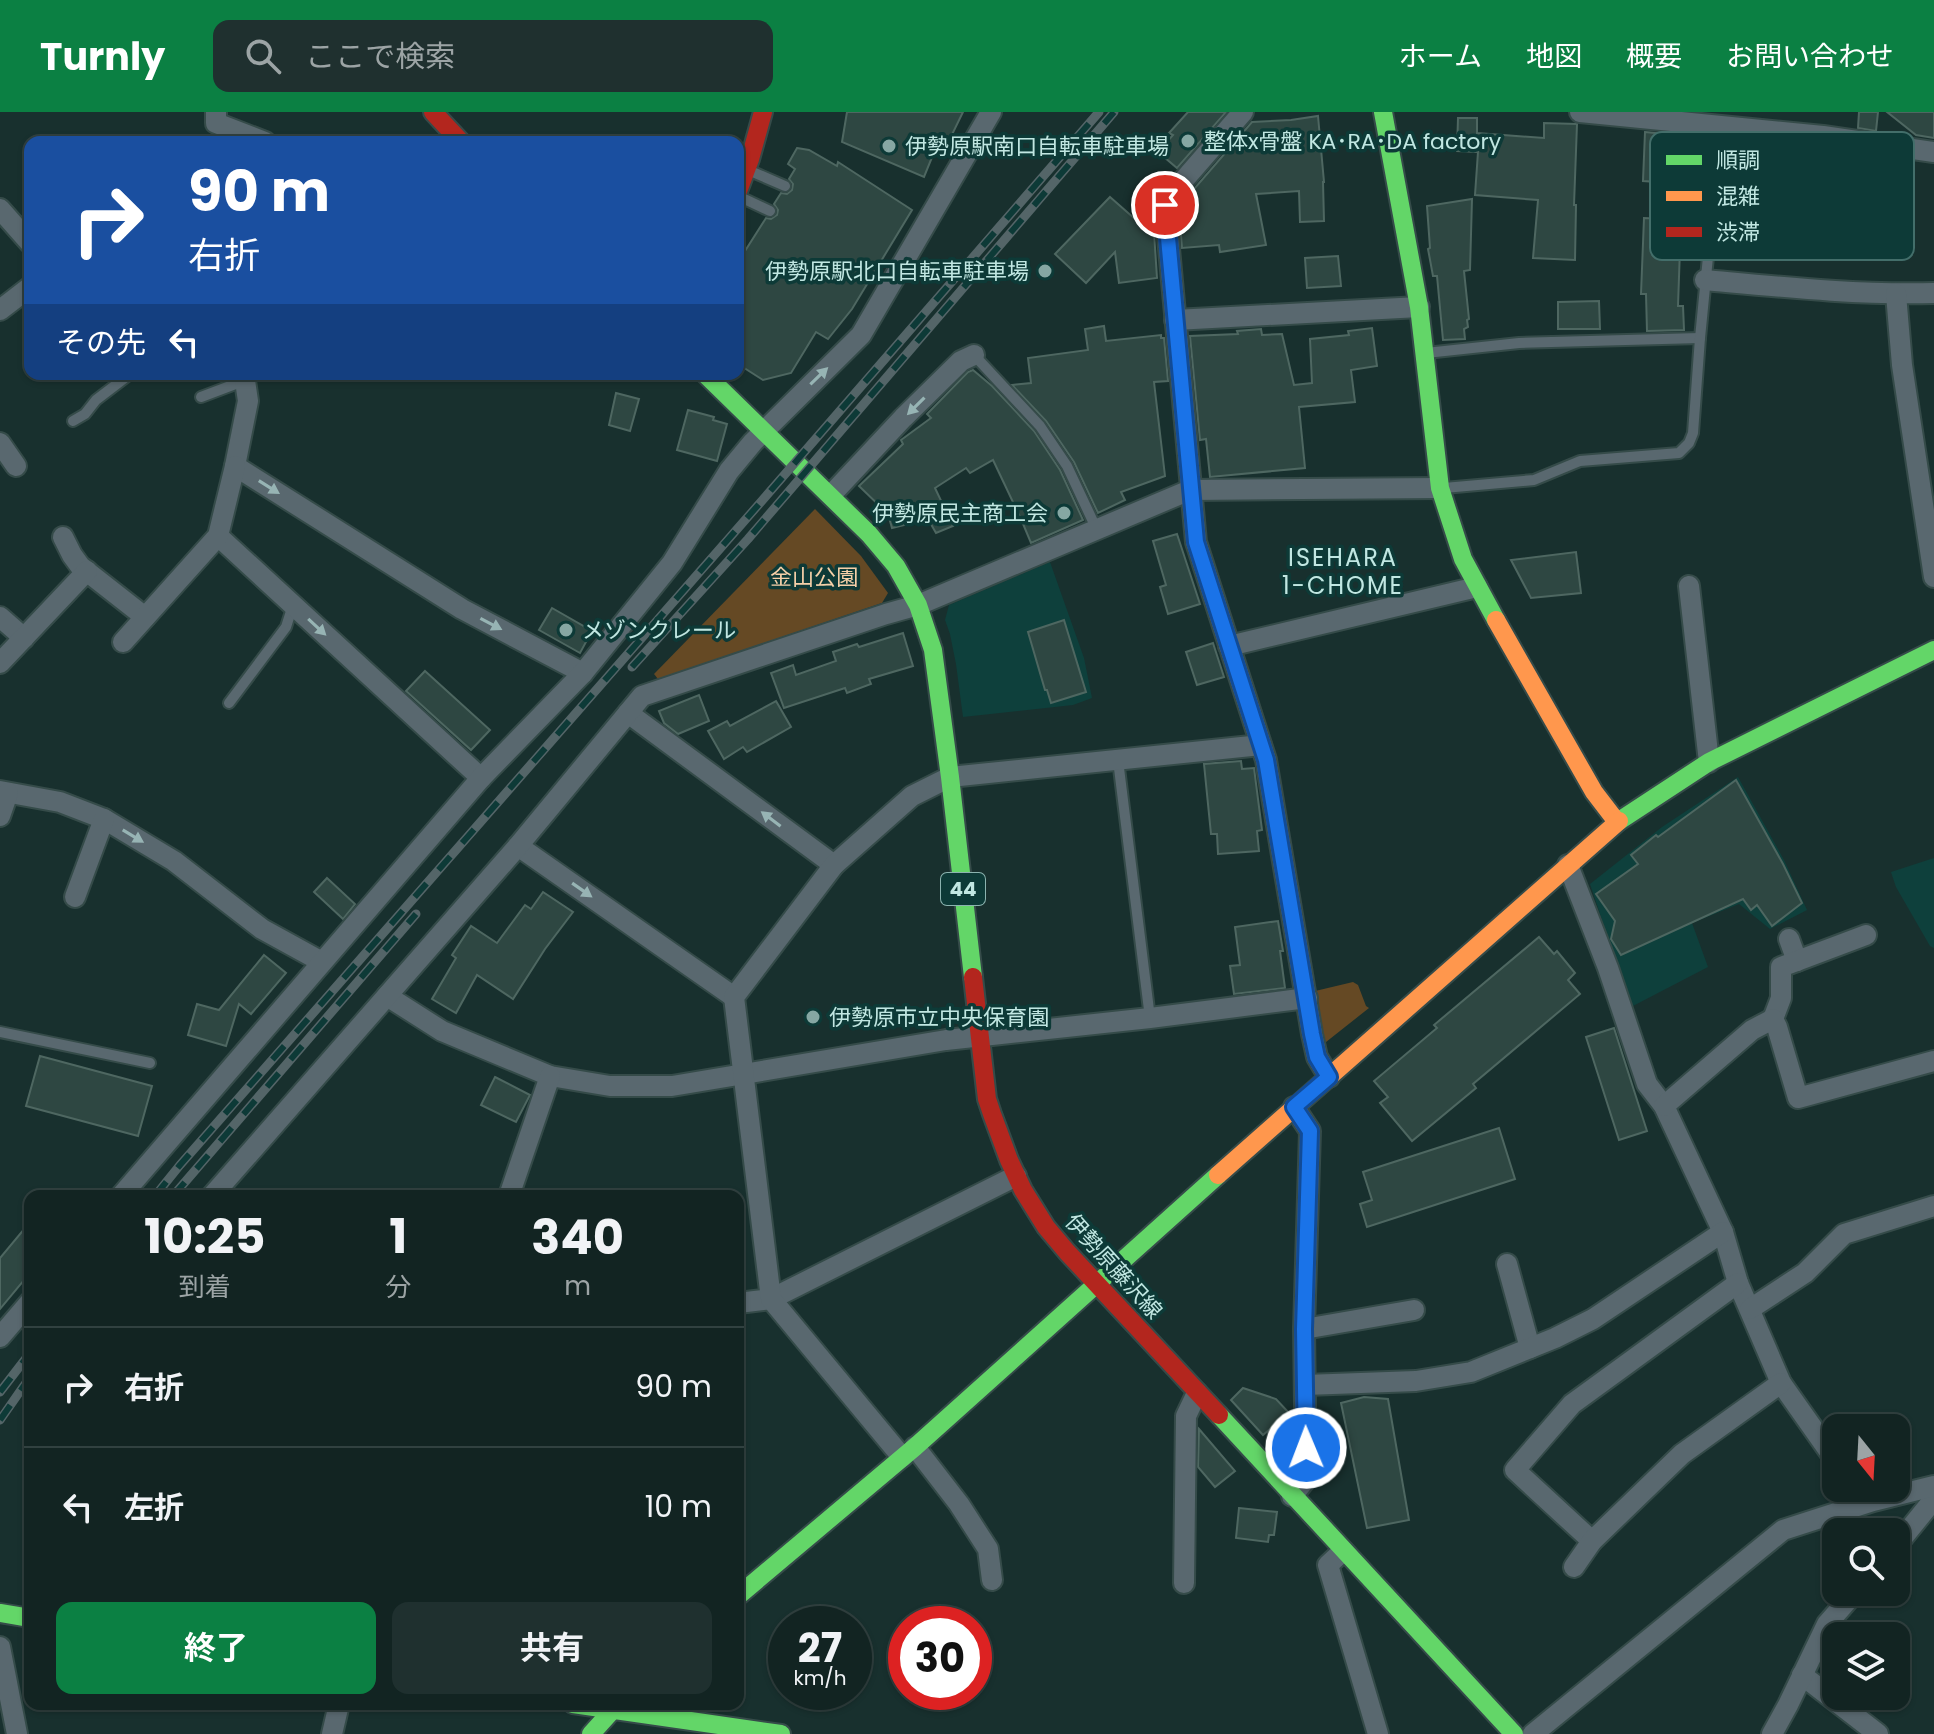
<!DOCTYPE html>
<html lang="ja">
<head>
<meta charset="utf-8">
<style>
  :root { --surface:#122422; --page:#1f302f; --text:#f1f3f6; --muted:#9ca4a5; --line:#314140; --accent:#0b8043 }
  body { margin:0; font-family:Poppins,"Noto Sans JP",sans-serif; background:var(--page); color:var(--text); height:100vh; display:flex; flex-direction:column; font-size:30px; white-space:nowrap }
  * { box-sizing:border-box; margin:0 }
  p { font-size:26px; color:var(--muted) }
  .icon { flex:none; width:44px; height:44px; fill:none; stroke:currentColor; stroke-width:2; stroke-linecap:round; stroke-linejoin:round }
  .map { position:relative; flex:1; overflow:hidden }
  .panel { position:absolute; left:24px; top:1078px; width:720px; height:520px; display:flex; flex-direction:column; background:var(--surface); border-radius:16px; box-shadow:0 2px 6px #0004,0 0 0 2px var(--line) }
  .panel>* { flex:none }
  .guide { position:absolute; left:24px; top:24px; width:720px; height:244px; border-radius:16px; box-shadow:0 2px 6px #0004,0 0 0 2px var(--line); background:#1a4fa0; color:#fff; overflow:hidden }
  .needle { width:52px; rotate:162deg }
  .tools { position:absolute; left:1822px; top:1302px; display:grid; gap:16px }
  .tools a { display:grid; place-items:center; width:88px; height:88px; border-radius:16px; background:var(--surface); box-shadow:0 2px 6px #0004,0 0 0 2px var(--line); font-size:40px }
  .speed { position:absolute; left:768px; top:1494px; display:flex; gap:16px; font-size:40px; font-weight:700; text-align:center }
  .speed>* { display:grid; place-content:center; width:104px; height:104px; border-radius:50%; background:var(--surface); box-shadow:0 2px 6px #0004,0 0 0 2px var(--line); line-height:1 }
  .speed small { font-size:20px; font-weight:400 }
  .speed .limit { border:12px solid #d22; background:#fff; color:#111 }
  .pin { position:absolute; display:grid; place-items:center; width:68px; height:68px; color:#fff; margin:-34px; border:4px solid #fff; border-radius:50%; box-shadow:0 2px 8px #0007 }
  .me { position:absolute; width:88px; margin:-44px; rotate:359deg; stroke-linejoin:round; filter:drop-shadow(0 0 6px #0008) }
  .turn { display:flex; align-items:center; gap:28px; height:168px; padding:0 32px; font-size:36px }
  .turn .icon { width:104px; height:104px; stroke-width:2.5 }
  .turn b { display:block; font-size:56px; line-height:68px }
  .then { display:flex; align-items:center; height:76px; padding:0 32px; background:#0003; gap:16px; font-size:30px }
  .eta { display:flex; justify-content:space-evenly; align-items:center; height:136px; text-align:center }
  .eta b { font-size:48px; font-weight:700; line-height:56px }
  .cta { display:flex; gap:16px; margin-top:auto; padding:16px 32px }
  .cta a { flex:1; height:92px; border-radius:16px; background:var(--accent); color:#fff; font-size:32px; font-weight:700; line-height:92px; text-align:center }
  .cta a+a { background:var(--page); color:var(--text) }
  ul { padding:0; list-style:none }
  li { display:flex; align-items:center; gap:24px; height:120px; padding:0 32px; border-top:2px solid var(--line) }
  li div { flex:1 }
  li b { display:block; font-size:30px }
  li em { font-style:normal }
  header { display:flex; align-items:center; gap:48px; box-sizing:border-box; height:112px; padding:0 40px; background:var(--accent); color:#fff }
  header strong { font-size:38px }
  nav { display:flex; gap:44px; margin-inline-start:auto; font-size:28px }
  .search { width:560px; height:72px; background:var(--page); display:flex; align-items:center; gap:20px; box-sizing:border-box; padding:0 28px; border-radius:16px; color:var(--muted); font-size:30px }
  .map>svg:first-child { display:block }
  .built { fill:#0e403c }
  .green { fill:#654924 }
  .building { fill:#2e4742; stroke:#4e6761; stroke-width:2 }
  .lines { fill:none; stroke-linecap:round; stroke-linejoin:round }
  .lane-casing { stroke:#354b49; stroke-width:14 }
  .street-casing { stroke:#354b49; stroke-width:24 }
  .fast-casing { stroke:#354b49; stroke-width:22 }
  .slow-casing { stroke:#354b49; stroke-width:22 }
  .jam-casing { stroke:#354b49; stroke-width:22 }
  .lane { stroke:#59686f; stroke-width:10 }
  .street { stroke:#59686f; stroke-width:20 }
  .fast { stroke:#63d668; stroke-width:18 }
  .slow { stroke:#ff974d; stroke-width:18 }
  .jam { stroke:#b3261e; stroke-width:18 }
  .rail-casing { stroke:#546568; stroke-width:9 }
  .rail { stroke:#0d3a37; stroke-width:6; stroke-dasharray:18; stroke-linecap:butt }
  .oneway { fill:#97b4b4 }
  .route-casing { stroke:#114b97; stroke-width:20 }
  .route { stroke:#1a73e8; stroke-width:14 }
  .poi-dot { fill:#86a7a3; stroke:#0d3a37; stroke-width:3 }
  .labels { text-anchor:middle; stroke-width:7; stroke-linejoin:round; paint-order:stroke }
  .shield { fill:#0d3a37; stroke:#8bb3af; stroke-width:2 }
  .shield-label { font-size:20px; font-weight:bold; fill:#c1e7e2 }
  .poi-label { font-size:22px; fill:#c1e7e2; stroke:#0d3a37; text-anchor:start }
  .park-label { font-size:22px; fill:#f5d0a8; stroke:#0d3a37 }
  .street-label { font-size:22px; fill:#c1e7e2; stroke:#0d3a37 }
  .neighbourhood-label { font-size:24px; letter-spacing:2px; fill:#c1e7e2; stroke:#0d3a37 }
  .key { fill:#0d3a37; stroke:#436e6a; stroke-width:2 }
  .key-label { font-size:22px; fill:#c1e7e2 }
</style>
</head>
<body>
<header>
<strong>Turnly</strong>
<div class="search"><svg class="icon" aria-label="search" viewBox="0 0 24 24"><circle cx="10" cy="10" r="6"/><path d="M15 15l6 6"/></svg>ここで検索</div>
<nav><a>ホーム</a><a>地図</a><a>概要</a><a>お問い合わせ</a></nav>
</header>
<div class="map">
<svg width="1934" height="1622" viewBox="0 0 1934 1622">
  <rect width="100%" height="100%" fill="#18302e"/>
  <!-- built -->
  <g class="built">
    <polygon points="1050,450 1084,546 1092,586 1073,593 963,605 956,552 950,522 945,508 949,493"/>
    <polygon points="1738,665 1784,748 1807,798 1770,817 1739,792 1692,811 1708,855 1631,895 1590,772 1662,715"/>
    <polygon points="1934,746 1934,836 1930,834 1896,775 1891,760"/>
  </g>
  <!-- green -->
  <g class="green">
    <polygon points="815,397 861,444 888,481 882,491 658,567 654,562"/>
    <polygon points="1353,870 1358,873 1366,894 1369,896 1321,934 1311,880"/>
  </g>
  <!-- building -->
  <g class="building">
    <polygon points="847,0 963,0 945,37 937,33 924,65 842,30"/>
    <polygon points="1188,0 1226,0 1177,56 1158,40 1173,23 1169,21"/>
    <polygon points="1859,0 1878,0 1876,19 1858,16"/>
    <polygon points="1887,0 1934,0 1934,26 1916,23"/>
    <polygon points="1318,4 1324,70 1323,70 1324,109 1300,110 1299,79 1256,82 1266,133 1220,140 1219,133 1182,136 1179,98 1181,92 1252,10 1291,8"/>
    <polygon points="1458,6 1477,6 1477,21 1544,26 1544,11 1577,12 1574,93 1576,93 1575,148 1533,146 1538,88 1475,83 1478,40 1457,39"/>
    <polygon points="1645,20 1706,26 1704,68 1702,68 1701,73 1643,69"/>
    <polygon points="797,36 809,38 837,54 838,50 912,98 852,197 828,227 816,220 791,261 763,268 738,252 738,150 766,106 771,107 777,103 778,98 774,92 781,81 787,82 792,78 793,72 789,67 795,57 788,52"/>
    <polygon points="1110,85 1135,107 1153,105 1157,166 1119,171 1115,140 1086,171 1055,142"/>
    <polygon points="1472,87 1470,158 1464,159 1469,207 1467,208 1468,215 1464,217 1465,227 1443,228 1437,164 1433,164 1428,137 1430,136 1427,94"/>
    <polygon points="1644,106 1699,109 1698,137 1680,136 1678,194 1683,194 1684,218 1647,219 1646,182 1641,182"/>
    <polygon points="1338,144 1341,174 1307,176 1305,146"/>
    <polygon points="1599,189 1600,217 1558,217 1558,190"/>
    <polygon points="1104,214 1106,229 1161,223 1161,226 1164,226 1168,269 1154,270 1165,364 1121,380 1125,388 1098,401 1074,350 1046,309 1012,273 1031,271 1028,246 1088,238 1085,217"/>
    <polygon points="1372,216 1377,254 1351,258 1355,290 1299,295 1305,356 1210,365 1206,327 1200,328 1190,224 1238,222 1237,219 1261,217 1262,223 1282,222 1294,273 1312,271 1310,227 1349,223 1348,219"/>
    <polygon points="973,258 992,274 1034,319 1060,358 1083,408 1031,431 1021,407 993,348 970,361 966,356 935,376 953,414 936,421 928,407 892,416 888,402 859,374 903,332 901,328 931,306 927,302 968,260"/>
    <polygon points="616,281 639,287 630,319 609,313"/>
    <polygon points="688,298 714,305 713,308 727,312 717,349 677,338"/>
    <polygon points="1177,422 1200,492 1168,502 1160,475 1166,473 1153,429"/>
    <polygon points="1576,440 1581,481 1531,486 1511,448"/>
    <polygon points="552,496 592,519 580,541 539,518"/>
    <polygon points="1064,508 1086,580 1051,591 1047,578 1045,578 1028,520"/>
    <polygon points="903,521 913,554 869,567 871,572 847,581 845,576 784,596 771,561 793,553 796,563 836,549 833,540 857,532 859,535"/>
    <polygon points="1213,531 1224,565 1197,573 1186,540"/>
    <polygon points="425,559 490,618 471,638 406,579"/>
    <polygon points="699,583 709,609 678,622 664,611 659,599"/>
    <polygon points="776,589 791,615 747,640 743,635 724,647 708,619 727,609 730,614"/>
    <polygon points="1241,649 1242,657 1254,656 1262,718 1257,719 1259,739 1218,742 1217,722 1211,722 1204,652"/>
    <polygon points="1736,668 1783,752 1802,791 1772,814 1757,793 1751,798 1743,787 1621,843 1611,827 1615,809 1596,782 1638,752 1631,743 1656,723 1658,725"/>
    <polygon points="327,766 355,792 343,807 314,780"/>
    <polygon points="543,780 573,800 545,837 513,887 477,863 456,901 432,887 456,846 452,843 471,814 497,831 525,793 531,797"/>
    <polygon points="1278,809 1283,839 1280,839 1285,876 1234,882 1230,854 1240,853 1235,815"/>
    <polygon points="1539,825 1554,842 1557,839 1575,861 1568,868 1580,882 1473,972 1476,976 1412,1029 1380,991 1388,985 1374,969 1437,916 1434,913"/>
    <polygon points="264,843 286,861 251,902 239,892 226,934 188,923 197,892 219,898"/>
    <polygon points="1614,916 1647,1019 1619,1028 1586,925"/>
    <polygon points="40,944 152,974 138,1024 26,994"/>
    <polygon points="495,965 530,983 516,1010 481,993"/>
    <polygon points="1499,1016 1515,1067 1367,1115 1360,1092 1372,1088 1363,1060"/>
    <polygon points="30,1110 30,1161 0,1197 0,1146"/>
    <polygon points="1243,1276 1276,1287 1289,1301 1263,1323 1231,1288"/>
    <polygon points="1364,1285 1388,1287 1409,1408 1367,1416 1341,1291"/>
    <polygon points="1199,1317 1235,1359 1215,1375 1198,1355"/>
    <polygon points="1239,1396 1277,1400 1274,1423 1269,1423 1268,1430 1236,1426"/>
  </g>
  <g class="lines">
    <defs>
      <g id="lane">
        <polyline points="748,58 785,74"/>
        <polyline points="738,84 770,99"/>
        <polyline points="1426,241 1519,231 1700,226"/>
        <polyline points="974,243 1040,314 1067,354 1097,418"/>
        <polyline points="201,285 246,268"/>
        <polyline points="73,309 85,302 96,288 130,262"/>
        <polyline points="1444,376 1534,368 1580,349 1679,341 1689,331 1693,321 1700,226 1721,13"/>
        <polyline points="229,591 286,515 293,493"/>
        <polyline points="1118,648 1150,906"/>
        <polyline points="0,920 150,951"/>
      </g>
      <g id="street">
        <polyline points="216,0 216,11 265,30"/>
        <polyline points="1243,0 1169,85 1165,93 1196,430 1266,648 1312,922 1317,945 1329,965"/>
        <polyline points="1580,0 1823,24 1934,40"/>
        <polyline points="0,97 30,131"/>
        <path d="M1705,168C1782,175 1857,183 1934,181"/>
        <polyline points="1896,182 1902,253 1934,465"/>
        <polyline points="0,198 30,175"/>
        <polyline points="1175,208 1419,195"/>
        <polyline points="244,262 248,289 235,354 462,497 583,561"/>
        <polyline points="0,331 16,354"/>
        <polyline points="831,383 903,306 961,249 974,243"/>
        <polyline points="218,424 481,666"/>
        <polyline points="63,425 72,443 80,454 145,505"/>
        <polyline points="1689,474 1709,650"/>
        <polyline points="0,505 24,526"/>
        <polyline points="123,530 218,424 235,354"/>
        <polyline points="1229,534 1477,475"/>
        <polyline points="0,551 87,459"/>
        <polyline points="628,601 834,753"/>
        <polyline points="0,679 60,690 104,707 174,749 262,817 322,850"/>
        <polyline points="0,704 8,681"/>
        <polyline points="518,734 734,885"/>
        <polyline points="1568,753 1608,856 1647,972 1664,994 1723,1120 1738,1171 1781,1271 1836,1349"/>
        <polyline points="75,785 104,707"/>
        <polyline points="1789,827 1797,849"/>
        <polyline points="387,884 442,919 550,964 610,974 672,974 946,928 1150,906 1307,886"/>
        <polyline points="1773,907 1781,886 1781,855 1866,823"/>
        <polyline points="1664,994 1752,918 1773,907 1777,915 1798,986 1934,949"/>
        <polyline points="121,1084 481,666 583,561 672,451 729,359 753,330 861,223 991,0"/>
        <polyline points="212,1084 518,734 642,584 886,502 918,493 1190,378 1440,376"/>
        <polyline points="509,1084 550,964"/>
        <polyline points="1507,1152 1530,1236"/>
        <polyline points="738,1191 771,1187 1016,1064"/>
        <polyline points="1750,1197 1805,1161 1844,1122 1934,1094"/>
        <polyline points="1304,1217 1414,1198"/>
        <polyline points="0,1225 30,1190"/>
        <polyline points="1305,1273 1416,1269 1471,1260 1555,1226 1593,1207 1723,1120"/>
        <polyline points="915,1335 959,1392 988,1437 992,1468"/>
        <polyline points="902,1345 771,1187 734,885 834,753 912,684 950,665 1261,633"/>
        <polyline points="1292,1384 1306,1367 1304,1217 1310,1019 1294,995"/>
        <polyline points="1592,1429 1515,1358 1572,1292 1738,1171"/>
        <polyline points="1896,1434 1934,1387"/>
        <polyline points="1343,1439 1328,1453 1378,1622"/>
        <polyline points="1574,1455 1592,1429 1682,1342 1781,1271"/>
        <polyline points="1184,1471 1186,1304 1197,1281"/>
        <polyline points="0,1535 17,1622"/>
        <polyline points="1802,1563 1878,1622"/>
        <polyline points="332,1622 339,1592"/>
        <polyline points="1533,1622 1783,1418 1873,1389 1934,1374"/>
        <polyline points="1772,1622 1788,1593 1827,1512 1855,1480"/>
      </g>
      <g id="fast">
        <polyline points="1383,0 1419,195 1440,376 1463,447 1496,508"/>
        <polyline points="705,262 869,422 896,454 918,493 933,538 950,665 973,865"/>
        <polyline points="1619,709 1709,650 1934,538"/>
        <polyline points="1219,1303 1514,1622"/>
        <polyline points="738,1484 915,1335 1218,1063"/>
        <polyline points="0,1501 30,1506"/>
        <polyline points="573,1592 781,1622"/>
        <polyline points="591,1622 618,1592"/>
      </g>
      <g id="slow">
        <polyline points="1496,508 1594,680 1617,710"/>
        <polyline points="1218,1063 1619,709"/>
      </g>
      <g id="jam">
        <polyline points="433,0 461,30"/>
        <polyline points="738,79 750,47 763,0"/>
        <polyline points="973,865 987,987 992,1002 1009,1048 1023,1078 1046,1115 1067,1140 1219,1303"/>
      </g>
    </defs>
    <!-- lane casing -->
    <use href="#lane" class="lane-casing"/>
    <!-- street casing -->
    <use href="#street" class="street-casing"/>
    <!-- fast casing -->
    <use href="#fast" class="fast-casing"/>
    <!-- slow casing -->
    <use href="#slow" class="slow-casing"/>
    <!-- jam casing -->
    <use href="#jam" class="jam-casing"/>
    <!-- lane -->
    <use href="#lane" class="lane"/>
    <!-- street -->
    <use href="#street" class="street"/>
    <!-- fast -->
    <use href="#fast" class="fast"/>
    <!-- slow -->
    <use href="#slow" class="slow"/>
    <!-- jam -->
    <use href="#jam" class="jam"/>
    <defs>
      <g id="rail">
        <polyline points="632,555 748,427 1114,0"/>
        <polyline points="155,1084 180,1053 760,391 1099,0"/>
        <polyline points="173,1084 416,802"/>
        <polyline points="0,1280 30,1241"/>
        <polyline points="0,1308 30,1265"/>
      </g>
    </defs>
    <!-- rail casing -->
    <use href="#rail" class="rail-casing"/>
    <!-- rail -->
    <use href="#rail" class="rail"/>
  </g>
  <!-- one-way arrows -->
  <defs><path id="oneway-solid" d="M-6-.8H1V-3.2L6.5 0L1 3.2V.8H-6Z" transform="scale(2)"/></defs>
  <g class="oneway">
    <use href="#oneway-solid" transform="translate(819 264) rotate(-44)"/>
    <use href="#oneway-solid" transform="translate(916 294) rotate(135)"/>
    <use href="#oneway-solid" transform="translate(269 375) rotate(32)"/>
    <use href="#oneway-solid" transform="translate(491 512) rotate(28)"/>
    <use href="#oneway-solid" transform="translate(317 515) rotate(43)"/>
    <use href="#oneway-solid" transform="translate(771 707) rotate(-143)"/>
    <use href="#oneway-solid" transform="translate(133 724) rotate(31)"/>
    <use href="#oneway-solid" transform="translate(582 778) rotate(35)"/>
  </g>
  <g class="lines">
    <defs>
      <polyline id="route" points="1165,93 1196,430 1266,648 1312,922 1317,945 1329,965 1294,995 1310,1019 1304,1217 1306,1336"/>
    </defs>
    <!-- route casing -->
    <use href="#route" class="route-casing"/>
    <!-- route -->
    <use href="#route" class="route"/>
  </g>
  <!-- markers -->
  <g class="poi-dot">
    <circle cx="1188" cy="29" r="8"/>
    <circle cx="889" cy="34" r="8"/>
    <circle cx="1045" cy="159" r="8"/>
    <circle cx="1064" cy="401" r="8"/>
    <circle cx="566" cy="518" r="8"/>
    <circle cx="813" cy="905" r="8"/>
  </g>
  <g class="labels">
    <!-- shield labels -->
    <rect class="shield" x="941" y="761" width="44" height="32" rx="6"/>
    <g class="shield-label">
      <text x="963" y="784">44</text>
    </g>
    <!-- poi labels -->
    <g class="poi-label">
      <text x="1204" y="37">整体x骨盤 KA･RA･DA factory</text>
      <text x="905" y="42">伊勢原駅南口自転車駐車場</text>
      <text x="1029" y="167" text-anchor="end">伊勢原駅北口自転車駐車場</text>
      <text x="1048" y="409" text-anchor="end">伊勢原民主商工会</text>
      <text x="582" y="526">メゾンクレール</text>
      <text x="829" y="913">伊勢原市立中央保育園</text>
    </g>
    <!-- park labels -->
    <g class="park-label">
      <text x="814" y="473">金山公園</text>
    </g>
    <!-- street labels -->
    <g class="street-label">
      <text transform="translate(1114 1154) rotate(48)" y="8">伊勢原藤沢線</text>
    </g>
    <!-- neighbourhood labels -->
    <g class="neighbourhood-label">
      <text x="1343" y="454">ISEHARA<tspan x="1343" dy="28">1-CHOME</tspan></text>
    </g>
  </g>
  <!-- legend -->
  <rect x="1650" y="20" width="264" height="128" rx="12" class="key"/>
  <rect x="1666" y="43" width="36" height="10" fill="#63d668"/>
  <rect x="1666" y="79" width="36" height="10" fill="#ff974d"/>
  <rect x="1666" y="115" width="36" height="10" fill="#b3261e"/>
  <g class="key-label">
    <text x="1716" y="56">順調</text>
    <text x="1716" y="92">混雑</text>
    <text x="1716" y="128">渋滞</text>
  </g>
</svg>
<div class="tools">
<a><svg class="needle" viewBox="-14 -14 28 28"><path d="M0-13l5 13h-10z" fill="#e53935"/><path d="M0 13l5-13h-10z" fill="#9ca4a5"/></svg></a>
<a><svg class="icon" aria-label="search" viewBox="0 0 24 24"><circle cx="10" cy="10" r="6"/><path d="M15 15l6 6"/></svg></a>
<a><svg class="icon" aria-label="layers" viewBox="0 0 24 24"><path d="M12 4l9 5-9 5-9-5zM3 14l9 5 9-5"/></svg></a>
</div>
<div class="speed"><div>27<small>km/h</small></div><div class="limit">30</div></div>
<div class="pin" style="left:1165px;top:93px;background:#d93025"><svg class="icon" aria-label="arrive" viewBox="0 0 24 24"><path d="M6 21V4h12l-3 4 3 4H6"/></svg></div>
<svg class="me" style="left:1306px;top:1336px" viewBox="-20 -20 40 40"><circle r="17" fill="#1a73e8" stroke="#fff" stroke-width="3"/><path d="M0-11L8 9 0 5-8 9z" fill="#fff"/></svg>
<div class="guide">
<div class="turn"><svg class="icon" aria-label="right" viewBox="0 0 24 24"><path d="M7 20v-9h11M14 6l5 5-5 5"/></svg><div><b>90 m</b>右折</div></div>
<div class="then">その先<svg class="icon" aria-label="left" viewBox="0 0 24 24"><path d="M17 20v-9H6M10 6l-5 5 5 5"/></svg></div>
</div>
<section class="panel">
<div class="eta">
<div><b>10:25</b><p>到着</p></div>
<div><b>1</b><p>分</p></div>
<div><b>340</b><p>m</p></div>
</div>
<ul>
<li><svg class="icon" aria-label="right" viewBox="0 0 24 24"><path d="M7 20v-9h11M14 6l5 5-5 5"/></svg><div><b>右折</b></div><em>90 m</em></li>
<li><svg class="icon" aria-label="left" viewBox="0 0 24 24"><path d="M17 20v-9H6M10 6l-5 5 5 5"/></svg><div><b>左折</b></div><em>10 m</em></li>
</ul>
<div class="cta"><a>終了</a><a>共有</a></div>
</section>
</div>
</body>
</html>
